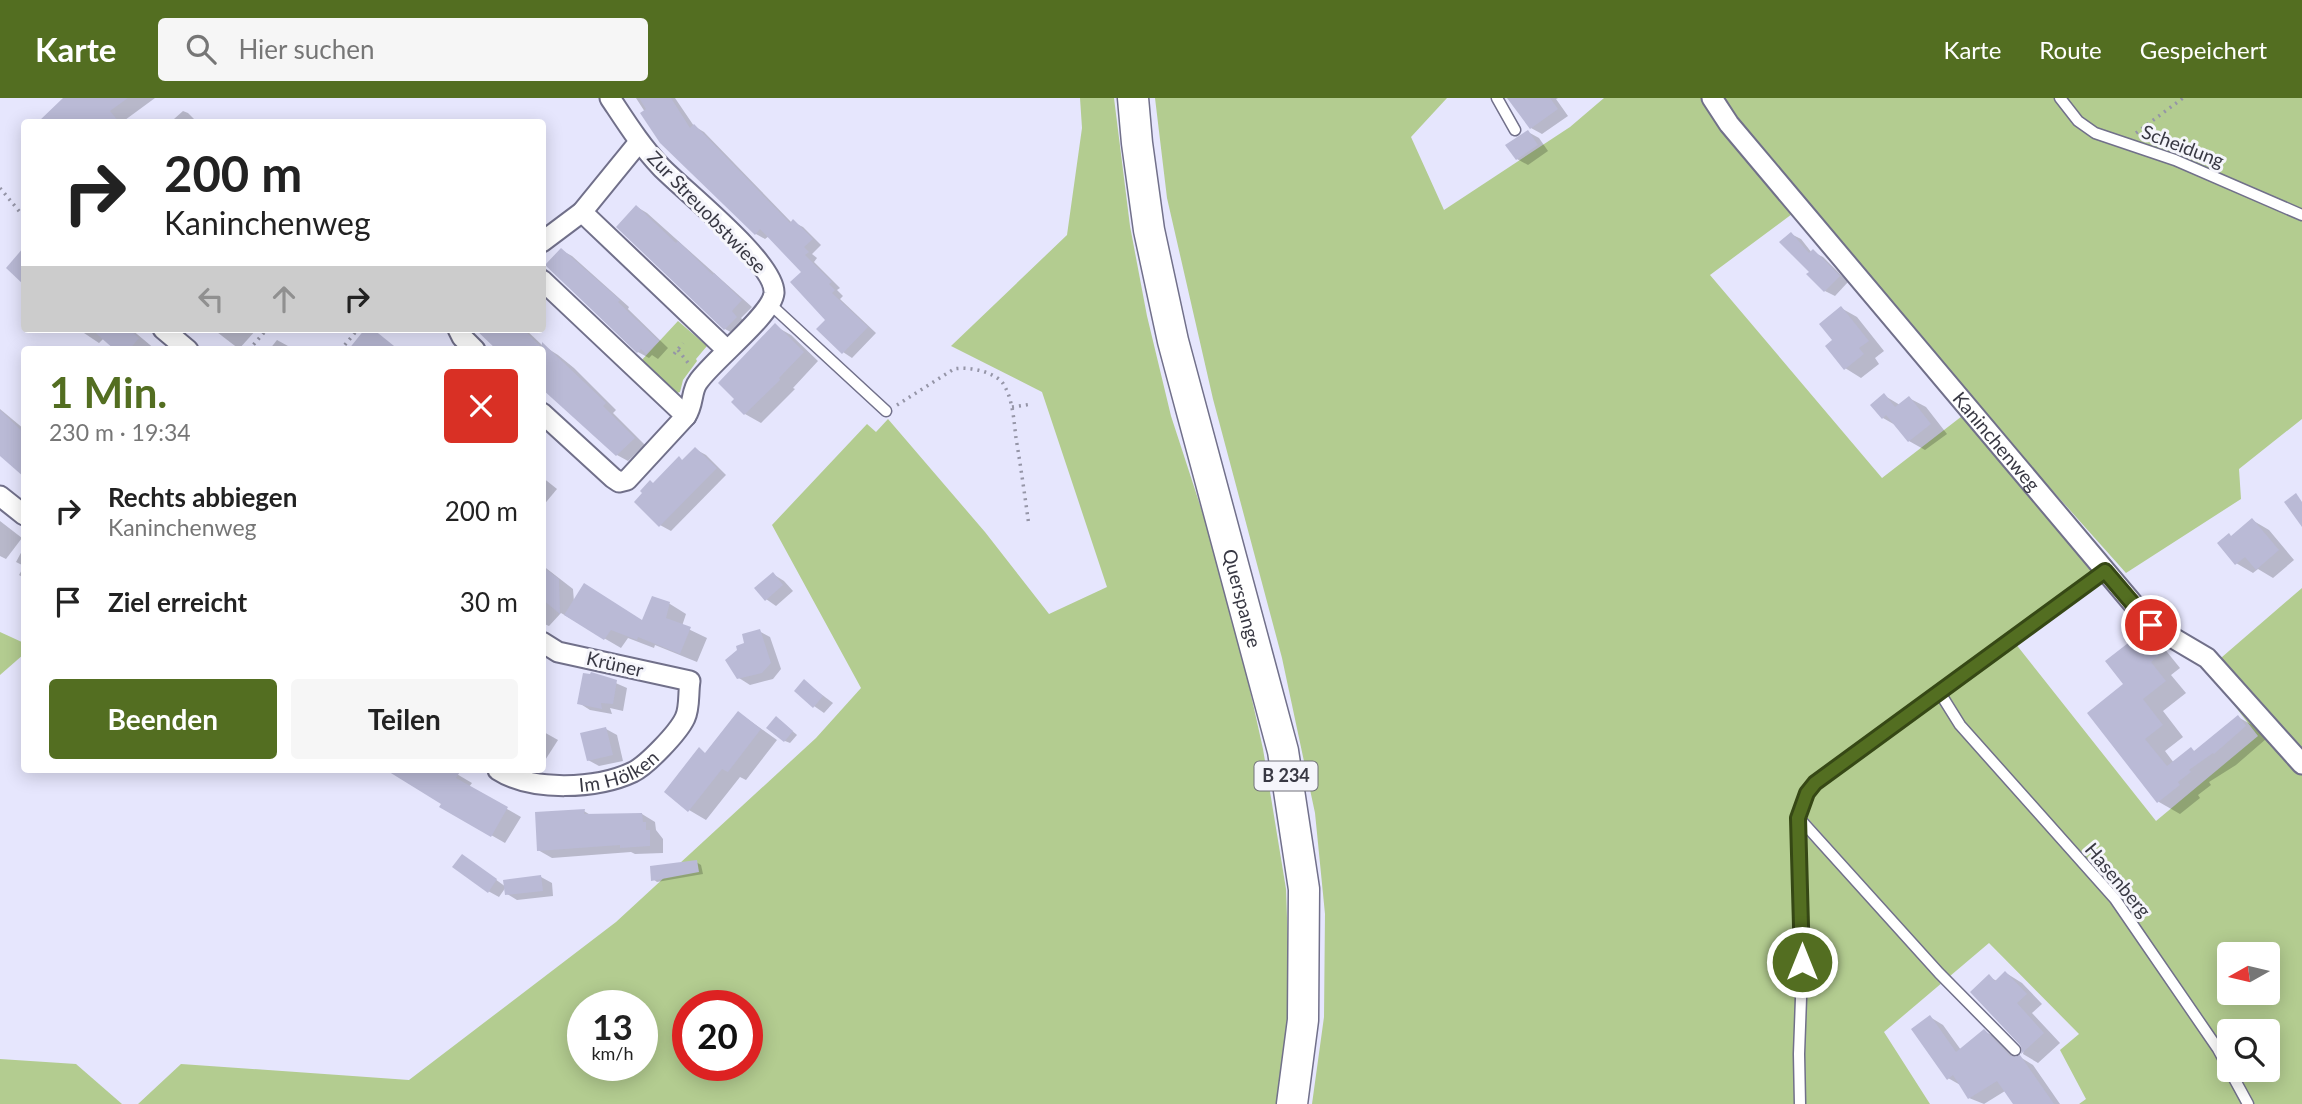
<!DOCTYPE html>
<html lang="de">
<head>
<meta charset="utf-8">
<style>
  :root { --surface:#fff; --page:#f6f6f6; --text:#222; --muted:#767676; --accent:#536e21 }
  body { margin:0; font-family:Lato,sans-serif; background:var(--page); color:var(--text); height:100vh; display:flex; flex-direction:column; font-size:26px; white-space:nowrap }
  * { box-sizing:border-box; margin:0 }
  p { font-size:23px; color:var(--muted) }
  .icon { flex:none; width:38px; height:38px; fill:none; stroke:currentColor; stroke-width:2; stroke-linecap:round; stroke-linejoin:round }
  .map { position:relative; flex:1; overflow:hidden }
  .panel { position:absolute; left:21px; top:248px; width:525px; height:427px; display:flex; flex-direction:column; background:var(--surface); border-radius:7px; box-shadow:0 4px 18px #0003 }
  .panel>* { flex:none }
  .banner { position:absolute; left:21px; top:21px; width:525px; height:214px; border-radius:7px; box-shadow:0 4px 18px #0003; background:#fff; color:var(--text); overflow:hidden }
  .needle { width:46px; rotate:262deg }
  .buttons { position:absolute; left:2217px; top:844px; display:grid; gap:14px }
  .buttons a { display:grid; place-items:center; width:63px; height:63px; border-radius:7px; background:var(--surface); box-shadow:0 4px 18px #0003; font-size:35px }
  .speed { position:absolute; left:567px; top:892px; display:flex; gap:14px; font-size:35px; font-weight:700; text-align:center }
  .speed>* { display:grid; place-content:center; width:91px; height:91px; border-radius:50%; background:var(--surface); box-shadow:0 4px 18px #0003; line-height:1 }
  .speed small { font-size:18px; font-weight:400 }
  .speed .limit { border:10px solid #d22; background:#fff; color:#111 }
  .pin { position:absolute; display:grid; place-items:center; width:60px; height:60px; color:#fff; margin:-30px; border:4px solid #fff; border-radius:50%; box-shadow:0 2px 7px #0007 }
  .me { position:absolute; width:77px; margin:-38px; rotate:0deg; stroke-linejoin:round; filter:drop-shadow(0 0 5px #0008) }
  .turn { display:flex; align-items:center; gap:24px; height:147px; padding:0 28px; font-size:32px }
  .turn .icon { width:91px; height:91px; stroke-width:2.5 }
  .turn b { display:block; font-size:49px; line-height:60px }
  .lanes { display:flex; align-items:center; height:66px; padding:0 28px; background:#0003; justify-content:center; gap:35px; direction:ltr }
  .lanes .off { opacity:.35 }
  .round { display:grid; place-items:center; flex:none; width:74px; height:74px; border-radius:7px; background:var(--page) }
  .summary { display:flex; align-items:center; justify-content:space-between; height:119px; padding:0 28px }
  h1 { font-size:42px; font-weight:700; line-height:52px; color:var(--accent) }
  .action { display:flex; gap:14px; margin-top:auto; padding:14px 28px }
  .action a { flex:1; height:80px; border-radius:7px; background:var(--accent); color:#fff; font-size:28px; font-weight:700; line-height:80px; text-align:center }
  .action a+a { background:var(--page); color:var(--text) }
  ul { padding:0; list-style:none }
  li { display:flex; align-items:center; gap:21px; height:91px; padding:0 28px }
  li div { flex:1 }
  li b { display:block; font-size:26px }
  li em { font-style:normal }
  header { display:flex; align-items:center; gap:42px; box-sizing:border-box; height:98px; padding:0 35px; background:var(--accent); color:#fff }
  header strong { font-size:33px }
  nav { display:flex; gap:38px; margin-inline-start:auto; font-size:24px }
  .search { width:490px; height:63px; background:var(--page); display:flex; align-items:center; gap:18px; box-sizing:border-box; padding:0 24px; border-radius:7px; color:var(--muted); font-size:26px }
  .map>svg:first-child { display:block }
  .green { fill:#b3cc90; fill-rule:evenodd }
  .shadow { fill:#0003 }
  .building { fill:#babad6 }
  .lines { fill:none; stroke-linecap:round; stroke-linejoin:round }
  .lane-casing { stroke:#71708a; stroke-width:13 }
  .street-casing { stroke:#71708a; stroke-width:23 }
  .primary-casing { stroke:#71708a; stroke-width:33 }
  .path { stroke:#9595a7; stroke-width:3.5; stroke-dasharray:2 5; stroke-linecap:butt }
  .lane { stroke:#fff; stroke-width:10 }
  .street { stroke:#fff; stroke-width:19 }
  .primary { stroke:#fff; stroke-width:30 }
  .route-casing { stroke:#364815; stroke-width:18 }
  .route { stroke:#536e21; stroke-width:12 }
  .labels { text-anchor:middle; stroke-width:6; stroke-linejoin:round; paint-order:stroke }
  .shield { fill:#f5f5fb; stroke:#71717a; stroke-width:2 }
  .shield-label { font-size:18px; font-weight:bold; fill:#383843 }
  .street-label { font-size:19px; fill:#383843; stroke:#f5f5fb }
</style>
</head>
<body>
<header>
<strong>Karte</strong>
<div class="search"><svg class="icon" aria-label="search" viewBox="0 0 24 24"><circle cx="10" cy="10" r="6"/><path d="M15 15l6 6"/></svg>Hier suchen</div>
<nav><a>Karte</a><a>Route</a><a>Gespeichert</a></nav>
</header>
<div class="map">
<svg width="2302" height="1006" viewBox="0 0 2302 1006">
  <rect width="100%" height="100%" fill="#e6e6fd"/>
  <!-- green -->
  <g class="green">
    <path d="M1080,0H1114L1130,128L1147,218L1171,318L1228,493L1263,651L1286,791L1289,877L1283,1006H138L181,966L409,982L616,824L816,640L861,590L772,427L867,326L876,334L888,321L985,434L1049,516L1107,489L1042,294L951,248L1067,137L1082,30ZM583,908H642V968H583ZM688,908H747V968H688Z"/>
    <path d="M1155,0H1447L1411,39L1444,112L1570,29L1604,0H1705L1792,116L1710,177L1882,380L1966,315L2099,475L1799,693L1793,725L1856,787L1941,886L1949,878L1803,715L1813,697L2015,545L2156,723L2258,638L2207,572L2302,490V1006H2079L2086,1001L2060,952L2079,936L1989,845L1884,934L1930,1006H1312L1324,919L1325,816L1315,715L1282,560L1213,301L1167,100ZM2230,856H2268V894H2230ZM2230,933H2268V971H2230Z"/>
    <polygon points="1720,0 2302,0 2302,321 2239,371 2241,401 2126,475 1919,243"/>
    <polygon points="678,223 707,248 696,261 697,263 683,282 680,294 669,298 640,264"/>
    <polygon points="0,534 24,545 24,556 0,577"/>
    <polygon points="0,961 76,966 122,1006 0,1006"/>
  </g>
  <!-- shadow -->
  <g class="shadow">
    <polygon points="68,0 155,0 125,22 126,24 41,24"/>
    <polygon points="636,0 675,0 694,28 704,34 792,125 793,124 803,129 821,147 812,156 817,160 814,164 840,190 837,192 843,198 840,201 876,235 852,260 843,254 803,174 769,138 765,141 756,136 645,14"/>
    <polygon points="1517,0 1558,0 1556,1 1568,18 1542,36 1531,30"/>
    <polygon points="183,13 188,15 197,24 177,24 174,21"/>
    <polygon points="1528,34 1539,40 1548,53 1528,67 1517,61"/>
    <polygon points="637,109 647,115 752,209 741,220 747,226 736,237 725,231"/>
    <polygon points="1791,136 1801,141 1812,155 1813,154 1823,159 1848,184 1835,198 1825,193 1811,174"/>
    <polygon points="561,152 572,158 629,209 628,211 668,250 658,261 652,257 649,260 638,254 547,167"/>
    <polygon points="1841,210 1857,219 1884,253 1875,260 1879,266 1861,280 1845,270 1835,242"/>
    <polygon points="775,228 791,237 818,263 793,290 795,291 761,325 745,316 733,304"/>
    <polygon points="78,231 131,231 156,252 118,252 104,240 99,245"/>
    <polygon points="213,231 257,231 239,251"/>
    <polygon points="485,231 525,231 542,247 558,257 574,270 616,312 613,315 645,347 628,363 617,357 547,292 542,252 501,252"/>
    <polygon points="277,242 288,248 292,252 269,252"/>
    <polygon points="1885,298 1900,307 1909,300 1926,309 1947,336 1925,352 1909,343 1897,328 1883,320"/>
    <polygon points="0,311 24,331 24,377 0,355"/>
    <polygon points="695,351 706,357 726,377 671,433 660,427 683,363"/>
    <polygon points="542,379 557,391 542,409"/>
    <polygon points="2252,422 2269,432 2294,462 2273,480 2258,471 2253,475 2236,465 2232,439"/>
    <polygon points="0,423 22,440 6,461 0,458"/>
    <polygon points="23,451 24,452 24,480 19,477 24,468 16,464"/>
    <polygon points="542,467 573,491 574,504 643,524 653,500 670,506 686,516 682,528 707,540 697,564 655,547 654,550 628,540 621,550 561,515 549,528 542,525"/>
    <polygon points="773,476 784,483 793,493 776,508 766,501"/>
    <polygon points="759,533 770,539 781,571 773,581 750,587 739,580 746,546"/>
    <polygon points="2142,537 2163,549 2180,570 2171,577 2186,595 2163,613 2183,639 2165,653 2174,665 2191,651 2195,654 2238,619 2259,631 2266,641 2236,667 2209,684 2211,687 2198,697 2200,700 2180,716 2159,704 2089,615 2125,587"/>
    <polygon points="611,583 627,590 623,613 610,610 612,616 590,612 579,605"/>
    <polygon points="805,584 833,605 824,615 814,608"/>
    <polygon points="739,615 777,642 746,682 740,679 706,722 689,712 666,694 699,652 706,656"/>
    <polygon points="781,623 797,637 790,645 785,643"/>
    <polygon points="606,631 617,637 623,663 599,668 588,662"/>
    <polygon points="542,633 558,642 542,667"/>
    <polygon points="401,672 450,672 472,685 469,689 521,719 505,745 442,709 444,705"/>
    <polygon points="584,713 592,718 642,716 655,724 656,732 663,741 663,755 635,756 631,754 552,760 538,752"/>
    <polygon points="696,764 701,767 703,776 657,784 653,781"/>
    <polygon points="473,765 506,789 541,779 552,785 553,798 517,802 507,796 506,789 499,799 488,793"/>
    <polygon points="2006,875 2022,885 2042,906 2032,915 2060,945 2038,965 2023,956 2024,951 1989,879 1997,883"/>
    <polygon points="1930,919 1943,927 1961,952 1984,933 1997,940 2017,961 2020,959 2033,967 2060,1006 2015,1006 2005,993 1984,1006 1969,1000 1962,988 1948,980"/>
  </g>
  <!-- building -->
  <g class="building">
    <polygon points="63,0 128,0 110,13 119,24 38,24"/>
    <polygon points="639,0 671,0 690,30 694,26 790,125 793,121 813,141 804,149 809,154 805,157 832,184 829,186 835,192 832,195 868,229 842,256 816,231 825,222 790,184 801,174 760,131 755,137 660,45 640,15 646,11"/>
    <polygon points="1507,0 1550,0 1558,11 1530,31"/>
    <polygon points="1528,32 1538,47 1516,62 1505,47"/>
    <polygon points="636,107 676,145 678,143 713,177 714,175 742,202 732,213 737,219 724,232 616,129"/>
    <polygon points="1791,134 1809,155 1813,151 1840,178 1824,194 1806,176 1809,174 1779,144"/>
    <polygon points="24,149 24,187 6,170"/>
    <polygon points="561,150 620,202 618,204 659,243 646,256 641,251 637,255 545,167"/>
    <polygon points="1841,208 1869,243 1859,250 1864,256 1844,272 1825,248 1832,242 1819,226"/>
    <polygon points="775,225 804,254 779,280 780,282 744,317 731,304 734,301 718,285"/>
    <polygon points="91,231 129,231 139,240 129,252 115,252"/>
    <polygon points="365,231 373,231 399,252 348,252"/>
    <polygon points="475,231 523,231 542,250 542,244 606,305 603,308 635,340 616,358 542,291 542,252 497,252"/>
    <polygon points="1884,295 1895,309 1909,298 1931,326 1908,344 1886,317 1882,321 1870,307"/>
    <polygon points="0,312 24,335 24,379 0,358"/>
    <polygon points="695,349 717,370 659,429 634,404 642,395 640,393 650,382 653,385 679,358 682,362"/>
    <polygon points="2296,395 2302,404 2302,429 2284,404"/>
    <polygon points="2252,420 2279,452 2256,472 2245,459 2235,467 2217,445 2229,435 2231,438"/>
    <polygon points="542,468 559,481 560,516 542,501"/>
    <polygon points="773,474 783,487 765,503 754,490"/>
    <polygon points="584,485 642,522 652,498 670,504 666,520 691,529 680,556 638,539 637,542 611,532 604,542 564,517"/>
    <polygon points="760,531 771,565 762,575 737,581 725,562 737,552 736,548 744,545 742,536"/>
    <polygon points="2141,535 2160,557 2151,564 2166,583 2143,601 2163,627 2145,641 2167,668 2191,649 2194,653 2238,617 2246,628 2214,656 2213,655 2189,672 2191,674 2178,684 2180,687 2157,705 2087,615 2123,586 2105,563"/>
    <polygon points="591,574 617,582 613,606 601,605 602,611 577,606 583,575 590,576"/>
    <polygon points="804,581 823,598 813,610 794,593"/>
    <polygon points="738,613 761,631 728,674 722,671 688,714 664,694 699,649 705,655"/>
    <polygon points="776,618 793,633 784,644 766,630"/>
    <polygon points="606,629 613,657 587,663 580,635"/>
    <polygon points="386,672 461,672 456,680 508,709 491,739 439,709 441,706"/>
    <polygon points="585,711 584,716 642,715 643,724 646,724 646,732 650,732 650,748 620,750 620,747 537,753 535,714"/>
    <polygon points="462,756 497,781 488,795 452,769"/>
    <polygon points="697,762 699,774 651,783 650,768"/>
    <polygon points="541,777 543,793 505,797 503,782"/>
    <polygon points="2005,873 2027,896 2017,905 2044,935 2021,956 2022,951 2020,947 1970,894 1989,876 1995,883"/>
    <polygon points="1930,917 1956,954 1984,931 2010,958 2016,959 2020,957 2054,1006 2013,1006 1997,983 1968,1001 1953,977 1947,982 1911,931"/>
  </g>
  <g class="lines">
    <defs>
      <g id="lane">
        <polyline points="1497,0 1515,32"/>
        <polyline points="2060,0 2078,23 2095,35 2175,62 2302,117"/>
        <polyline points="770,206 886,313"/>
        <polyline points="1940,595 1960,627 2115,801 2218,951 2248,1006"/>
        <polyline points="1799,720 1939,875 2015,952"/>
        <polyline points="1800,1006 1799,956 1803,844 1798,720 1807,695 1815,686 2105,473"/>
      </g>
      <g id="street">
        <path id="s1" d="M1712,0L1729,26L2151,527L2207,560L2302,666"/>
        <polyline points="582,114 727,252"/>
        <polyline points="542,144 582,114 639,44"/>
        <polyline points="542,182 686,318"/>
        <polyline points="163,231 188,252"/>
        <polyline points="458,231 462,239 475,252"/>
        <path d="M542,315L613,380L619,384L627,382L686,318C694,306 691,293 698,284C713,262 772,217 774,195C776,165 683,92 661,69C641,48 626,24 610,0"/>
        <polyline points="0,398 24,417"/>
        <path id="s2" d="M498,672C532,694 597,691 633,674C647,667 678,635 685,620C690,610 688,595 690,583L558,554L542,544"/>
      </g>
      <g id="primary">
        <path id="s3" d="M1133,0L1137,45L1149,132L1173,243L1283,653L1304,791L1303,922L1292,1006"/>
      </g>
    </defs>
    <!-- lane casing -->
    <use href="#lane" class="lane-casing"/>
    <!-- street casing -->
    <use href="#street" class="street-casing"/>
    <!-- primary casing -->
    <use href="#primary" class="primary-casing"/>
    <!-- path -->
    <g class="path">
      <polyline points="2136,35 2183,0"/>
      <polyline points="0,90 24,119"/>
      <polyline points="249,252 267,231"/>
      <polyline points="348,252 344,248 358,231"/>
      <polyline points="678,252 689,266"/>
      <polyline points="674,256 683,245"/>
      <path d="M897,307L954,271C968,268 997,274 1004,287C1013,302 1014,324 1016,340C1021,370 1025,399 1029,428"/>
      <polyline points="1012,309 1032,306"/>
    </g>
    <!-- lane -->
    <use href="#lane" class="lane"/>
    <!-- street -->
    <use href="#street" class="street"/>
    <!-- primary -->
    <use href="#primary" class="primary"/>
  </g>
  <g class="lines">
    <defs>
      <polyline id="route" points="1802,864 1798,720 1807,695 1815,685 2105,473 2151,527"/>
    </defs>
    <!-- route casing -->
    <use href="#route" class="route-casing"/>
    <!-- route -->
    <use href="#route" class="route"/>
  </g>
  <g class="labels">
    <!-- shield labels -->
    <rect class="shield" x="1254.5" y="663.5" width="63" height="29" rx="5"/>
    <g class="shield-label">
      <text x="1286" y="684">B 234</text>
    </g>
    <!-- street labels -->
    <g class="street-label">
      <text transform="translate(2183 48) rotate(21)" y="7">Scheidung</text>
      <text transform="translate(707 114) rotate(46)" y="7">Zur Streuobstwiese</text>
      <text dy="7" stroke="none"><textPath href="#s1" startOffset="446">Kaninchenweg</textPath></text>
      <text dy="7" stroke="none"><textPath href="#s3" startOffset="513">Querspange</textPath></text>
      <text transform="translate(615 566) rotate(13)" y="7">Krüner</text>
      <text dy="7" stroke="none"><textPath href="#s2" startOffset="126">Im Hölken</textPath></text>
      <text transform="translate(2118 782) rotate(50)" y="7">Hasenberg</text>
    </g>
  </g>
</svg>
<div class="buttons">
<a><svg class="needle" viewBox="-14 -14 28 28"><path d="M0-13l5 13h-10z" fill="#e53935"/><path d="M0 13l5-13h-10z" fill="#767676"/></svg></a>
<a><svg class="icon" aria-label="search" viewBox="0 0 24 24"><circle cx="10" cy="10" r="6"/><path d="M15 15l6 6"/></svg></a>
</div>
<div class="speed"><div>13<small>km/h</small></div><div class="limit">20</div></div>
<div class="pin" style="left:2151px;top:527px;background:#d93025"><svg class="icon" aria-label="arrive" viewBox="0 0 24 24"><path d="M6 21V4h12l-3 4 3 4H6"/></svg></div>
<svg class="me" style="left:1802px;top:864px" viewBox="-20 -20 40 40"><circle r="17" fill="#536e21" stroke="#fff" stroke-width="3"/><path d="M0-11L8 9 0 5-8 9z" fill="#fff"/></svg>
<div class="banner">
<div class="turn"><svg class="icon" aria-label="right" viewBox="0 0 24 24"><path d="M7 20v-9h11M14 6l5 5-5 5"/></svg><div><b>200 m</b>Kaninchenweg</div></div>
<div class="lanes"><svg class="icon off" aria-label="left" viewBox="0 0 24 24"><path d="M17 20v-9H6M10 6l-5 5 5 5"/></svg><svg class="icon off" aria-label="ahead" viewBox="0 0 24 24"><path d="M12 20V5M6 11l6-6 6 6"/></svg><svg class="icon" aria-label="right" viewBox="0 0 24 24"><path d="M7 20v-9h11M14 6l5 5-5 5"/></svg></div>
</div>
<section class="panel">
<div class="summary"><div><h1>1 Min.</h1><p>230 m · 19:34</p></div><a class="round" style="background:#d93025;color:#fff"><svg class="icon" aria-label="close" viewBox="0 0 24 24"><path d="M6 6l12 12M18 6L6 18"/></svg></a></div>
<ul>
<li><svg class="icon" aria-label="right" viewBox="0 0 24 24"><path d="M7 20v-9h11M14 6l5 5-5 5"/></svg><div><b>Rechts abbiegen</b><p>Kaninchenweg</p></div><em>200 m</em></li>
<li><svg class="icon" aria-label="arrive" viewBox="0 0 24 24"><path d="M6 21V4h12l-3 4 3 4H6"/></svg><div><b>Ziel erreicht</b></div><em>30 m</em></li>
</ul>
<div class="action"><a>Beenden</a><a>Teilen</a></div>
</section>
</div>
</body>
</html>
